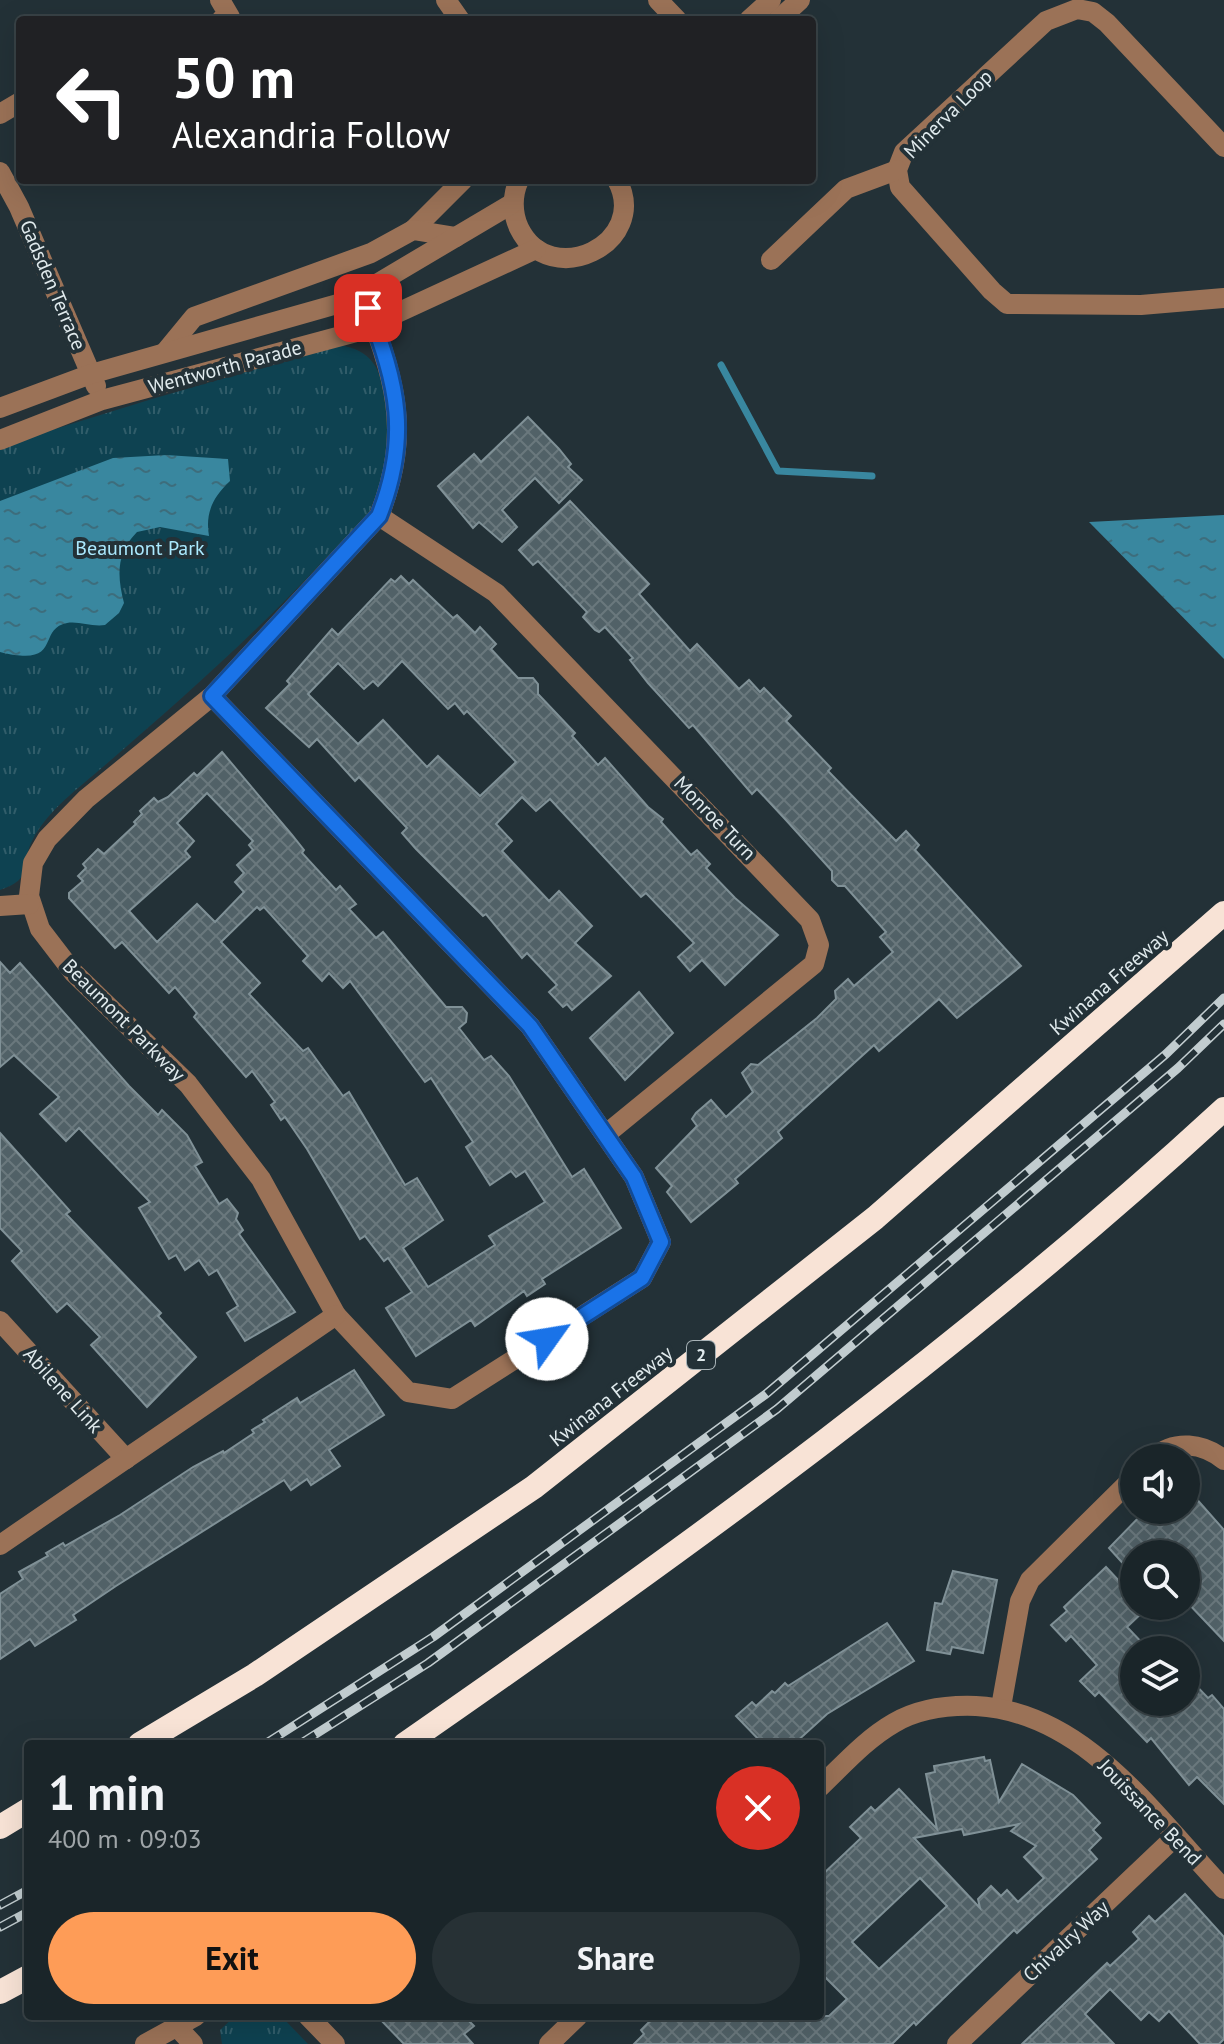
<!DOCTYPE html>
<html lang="en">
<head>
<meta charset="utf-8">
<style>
  :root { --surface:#1a2529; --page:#273135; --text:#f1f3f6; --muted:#9fa5a8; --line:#384246; --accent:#fe9c57 }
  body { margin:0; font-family:"PT Sans",sans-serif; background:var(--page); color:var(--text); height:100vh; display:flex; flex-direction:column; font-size:30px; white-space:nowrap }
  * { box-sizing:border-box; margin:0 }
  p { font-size:26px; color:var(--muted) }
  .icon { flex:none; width:44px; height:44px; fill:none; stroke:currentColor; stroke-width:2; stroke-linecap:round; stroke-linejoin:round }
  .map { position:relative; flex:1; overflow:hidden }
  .side { position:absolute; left:24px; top:1740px; width:800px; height:280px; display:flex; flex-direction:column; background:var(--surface); border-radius:8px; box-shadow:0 8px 32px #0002,0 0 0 2px var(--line) }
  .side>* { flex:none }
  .hud { position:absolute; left:16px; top:16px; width:800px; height:168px; border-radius:8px; box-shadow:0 8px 32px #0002,0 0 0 2px var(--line); background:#202124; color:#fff; overflow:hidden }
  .fabs { position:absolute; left:1120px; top:1444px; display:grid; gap:16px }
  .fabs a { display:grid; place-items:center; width:80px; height:80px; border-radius:50%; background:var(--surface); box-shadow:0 8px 32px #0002,0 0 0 2px var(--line); font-size:40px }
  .pin { position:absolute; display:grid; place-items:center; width:68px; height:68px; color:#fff; margin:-34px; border-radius:16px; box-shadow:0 4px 12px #0006 }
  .me { position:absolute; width:88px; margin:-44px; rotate:58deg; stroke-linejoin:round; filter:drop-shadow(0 0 6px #0008) }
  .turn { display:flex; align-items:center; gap:28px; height:168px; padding:0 24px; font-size:36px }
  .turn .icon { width:104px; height:104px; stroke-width:2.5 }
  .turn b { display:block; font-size:56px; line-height:68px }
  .round { display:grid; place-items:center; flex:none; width:84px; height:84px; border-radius:42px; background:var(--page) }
  .head { display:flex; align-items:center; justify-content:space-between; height:136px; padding:0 24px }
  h1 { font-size:48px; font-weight:700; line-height:60px }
  .primary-button { display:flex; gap:16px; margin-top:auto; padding:16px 24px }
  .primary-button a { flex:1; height:92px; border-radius:48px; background:var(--accent); color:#111; font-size:32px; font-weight:700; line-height:92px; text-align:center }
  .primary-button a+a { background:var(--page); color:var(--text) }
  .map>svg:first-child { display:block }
  .park { fill:url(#park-tufts) }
  .water { fill:url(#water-ripples) }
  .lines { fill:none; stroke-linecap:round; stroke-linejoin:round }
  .stream { stroke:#39879f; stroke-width:7 }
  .building { fill:url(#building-cross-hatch); stroke:#809197; stroke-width:2; fill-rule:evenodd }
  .minor { stroke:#9b7257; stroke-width:20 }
  .highway { stroke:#f8e3d6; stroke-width:24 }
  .rail-casing { stroke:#c1cccf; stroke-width:9 }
  .rail { stroke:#233137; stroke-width:6; stroke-dasharray:18; stroke-linecap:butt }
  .route-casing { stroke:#114b97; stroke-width:20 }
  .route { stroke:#1a73e8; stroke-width:14 }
  .labels { text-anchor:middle; stroke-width:8; stroke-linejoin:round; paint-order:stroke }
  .shield { fill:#233137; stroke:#a7b2b6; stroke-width:2 }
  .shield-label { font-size:18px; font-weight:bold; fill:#e0eaed }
  .street-label { font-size:20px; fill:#e0eaed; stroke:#233137 }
  .park-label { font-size:20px; fill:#abe9fe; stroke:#233137 }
</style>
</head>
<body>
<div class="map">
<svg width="1224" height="2044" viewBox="0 0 1224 2044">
  <defs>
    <pattern id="park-tufts" width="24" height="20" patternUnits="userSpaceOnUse" patternTransform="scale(2)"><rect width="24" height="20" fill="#0e4251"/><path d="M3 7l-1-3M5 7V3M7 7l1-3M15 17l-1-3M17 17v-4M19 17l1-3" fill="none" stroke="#315d6a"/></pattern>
    <pattern id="water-ripples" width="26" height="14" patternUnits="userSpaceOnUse" patternTransform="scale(2)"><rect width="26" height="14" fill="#39879f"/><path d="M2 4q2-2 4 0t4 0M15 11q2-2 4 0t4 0" fill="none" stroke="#3d6d7c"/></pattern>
    <pattern id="building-cross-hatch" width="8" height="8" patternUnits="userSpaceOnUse" patternTransform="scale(2)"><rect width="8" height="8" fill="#516167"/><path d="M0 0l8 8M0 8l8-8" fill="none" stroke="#6a787d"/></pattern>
  </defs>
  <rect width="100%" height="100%" fill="#233137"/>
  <!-- park -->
  <g class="park">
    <path d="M339,345C371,350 380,367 385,397C391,435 386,475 370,510C362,527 339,545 325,559C256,633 181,700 104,766C79,788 49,809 33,839C19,865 36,878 0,890V450L26,438L152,399Z"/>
    <polygon points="235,2016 281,2016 308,2044 222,2044 220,2030"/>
  </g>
  <!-- water -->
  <g class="water">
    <path d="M166,455L228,459L230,481C213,497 205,513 209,536L160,527L137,532C116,553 117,576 124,603L119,613L105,625C92,627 79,621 67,623C36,629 64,668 0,652V501L113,458Z"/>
    <polygon points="1224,515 1224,659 1089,522"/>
  </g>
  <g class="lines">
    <!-- stream -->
    <polyline class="stream" points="721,365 778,471 872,476"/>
  </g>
  <!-- building -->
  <g class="building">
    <polygon points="528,417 559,449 571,464 568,467 582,480 559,503 535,478 502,510 517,527 502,542 479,522 473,528 438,486 474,454 481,462"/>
    <polygon points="570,501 649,584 639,594 690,651 697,644 739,689 749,680 760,692 764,688 791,716 786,721 831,768 828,771 896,841 906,831 919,845 915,850 1021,966 957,1018 939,999 879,1051 874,1045 778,1132 782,1138 735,1179 738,1183 691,1222 667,1192 672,1186 656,1168 697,1126 692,1119 696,1113 711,1100 726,1117 753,1092 742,1073 751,1064 758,1065 817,1018 836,999 835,991 848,979 854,986 893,952 880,937 886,932 845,886 838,886 832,880 832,871 785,819 757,789 752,794 693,725 689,728 648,683 630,660 633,658 605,627 599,632 595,630 583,617 587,612 538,561 533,565 519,550"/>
    <path d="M401,576L409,584L413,580L453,618L457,615L475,633L480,627L496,644L491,649L518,678H533L538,684V694L575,733L572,736L598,765L605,758L648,807L663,819L661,822L691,855L697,850L710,864L706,868L735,898L778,935L725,985L702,960L690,971L678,957L694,943L646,893L641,897L550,799L536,811L522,797L496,824L512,841L502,851L549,901L559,891L592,926L575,943L611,976L572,1010L567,1004L563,1007L549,992L557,985L527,953L522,958L486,914L483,916L416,849L402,833L407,828L359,777L355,781L317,739L309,747L266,708L290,684L287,681L332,629L338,635L391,579L395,582ZM402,661L448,709L455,703L464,714L467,711L516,762L480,796L438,756L427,767L383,720L358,744L308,694L338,663L364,689L373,681L378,686Z"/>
    <path d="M222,752L292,835L304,850L302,853L336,890L340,886L356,904L349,909L376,938L383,932L446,1007H462L467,1013L466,1022L459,1028L484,1060L491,1056L509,1076L572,1177L584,1169L621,1228L542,1279L545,1284L527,1296L524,1291L475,1326L471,1320L416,1356L386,1308L412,1292L388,1258L384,1261L365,1236L360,1239L307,1149L285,1117L281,1120L271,1105L275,1102L252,1071L246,1077L194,1017L197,1013L175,987L169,993L122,942L115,948L69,898V893L83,881L78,876L86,868L83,864L98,849L104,854L136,824L134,822L142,814L140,811L154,798L158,802L168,797L194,773L197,776ZM207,793L253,841L249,845L253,850L237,865L244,873L235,882L244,892L215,922L197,904L157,942L129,911L190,857L185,851L194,841L177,823ZM257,907L260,910L264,907L308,956L303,961L322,981L329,973L343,988L350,981L425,1082L431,1078L473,1142L466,1147L490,1185L511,1171L516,1177L525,1171L545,1202L489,1236L495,1245L428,1287L403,1248L443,1220L417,1178L405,1185L349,1092L343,1096L308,1048L303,1051L249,994L260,983L221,942Z"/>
    <polygon points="0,962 10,973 20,963 129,1086 158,1115 162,1110 187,1135 202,1162 195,1166 219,1204 227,1199 238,1213 236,1219 243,1230 239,1234 295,1312 245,1341 227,1313 238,1306 217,1270 209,1275 199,1260 185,1270 176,1255 169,1259 139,1208 150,1202 79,1128 66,1141 40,1114 59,1097 14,1055 0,1067"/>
    <polygon points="639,992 673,1033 625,1080 590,1038"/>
    <polygon points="0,1133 70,1211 66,1214 161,1313 158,1316 196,1357 147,1407 91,1345 100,1337 67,1303 57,1312 12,1261 22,1251 0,1228"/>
    <polygon points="354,1370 384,1415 329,1450 340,1466 311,1485 307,1479 291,1490 284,1480 116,1586 73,1615 76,1620 35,1646 30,1639 0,1659 0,1594 23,1579 19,1572 48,1556 46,1553 63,1543 65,1546 120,1515 193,1467 223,1451 224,1453 254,1433 252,1430 265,1422 263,1420 297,1398 300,1403"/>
    <polygon points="1186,1487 1224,1530 1224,1641 1186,1601 1186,1554 1134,1554 1134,1563 1128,1569 1109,1548 1146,1510 1186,1510"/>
    <polygon points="1106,1567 1134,1597 1134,1606 1146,1609 1127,1627 1149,1650 1134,1650 1134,1702 1186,1702 1186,1675 1208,1698 1212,1695 1224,1709 1224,1804 1197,1777 1189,1785 1151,1738 1147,1742 1099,1692 1095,1696 1080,1681 1097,1665 1071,1636 1066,1641 1051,1625 1067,1611 1064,1607"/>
    <polygon points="953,1571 997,1580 983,1653 952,1647 950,1654 927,1650 935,1603 942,1604"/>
    <polygon points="887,1623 914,1661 827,1714 794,1744 763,1744 736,1716 752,1702 756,1706 772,1691 775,1693 785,1683 788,1686"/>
    <path d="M984,1757L985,1761L990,1760L999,1802L1022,1764L1073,1795L1100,1823L1093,1830L1101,1838L1089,1850L1097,1859L1017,1933L1014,1930L916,2025L914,2022L892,2044H634L644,2034L641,2030L655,2016H829L847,1999L820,1972V1877L861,1838L850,1827L871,1807L875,1811L899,1789L937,1829L926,1774L935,1772L934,1766ZM1019,1824L1011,1831L1036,1846L1024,1857L1044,1878L1018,1902L1007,1890L1001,1896L991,1886L978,1899L980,1908L914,1838L962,1829L964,1835ZM920,1878L947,1906L879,1969L852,1942Z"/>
    <polygon points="1185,1894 1224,1937 1224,2039 1219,2044 1200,2044 1169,2011 1159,2021 1149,2012 1141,2020 1110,1989 1085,2014 1114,2044 1022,2044 1107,1963 1110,1966 1139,1939 1133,1932 1149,1916 1155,1922"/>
    <polygon points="377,2016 464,2016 474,2026 464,2034 473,2044 404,2044"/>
  </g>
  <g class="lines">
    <!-- minor -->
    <g class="minor">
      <polyline points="220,0 230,17 221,20"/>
      <polyline points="446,0 460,20"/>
      <polyline points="658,0 677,20"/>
      <polyline points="749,20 771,0"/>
      <polyline points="778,20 800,0"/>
      <polyline points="0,114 20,102"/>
      <polyline points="1224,147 1107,23 1093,12 1077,9 1046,21 904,152 897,170 900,187 992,291 1007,304 1141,305 1224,298"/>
      <polyline points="0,172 19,207 96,386"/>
      <path d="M519,180C512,195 512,213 519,228C550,292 651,243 617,180"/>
      <polyline points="413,230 463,180"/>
      <polyline points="771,260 846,189 897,170"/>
      <polyline points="166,351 194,317 371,253 413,230 456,237"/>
      <polyline points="0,408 91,374 348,301 513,203"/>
      <polyline points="0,440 102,400 356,332 536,249"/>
      <polyline points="379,516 496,593 810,920 819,945 814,964 605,1135"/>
      <path d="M212,696L530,1026L634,1177L661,1242L642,1278L452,1399L408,1392L336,1315L261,1179L188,1084L73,972L40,929L29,896L33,863L47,839L86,799L212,696L379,516C413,429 394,377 362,293"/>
      <polyline points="0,906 30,904"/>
      <polyline points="0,1321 126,1459"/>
      <path d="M1153,1458C1175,1439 1203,1443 1224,1460"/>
      <polyline points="0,1545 336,1315"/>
      <polyline points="1001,1707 1020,1601 1030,1580 1134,1477"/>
      <path d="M820,1787C843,1765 866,1739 894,1723C918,1709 949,1705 976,1706C1086,1712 1154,1816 1224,1889"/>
      <polyline points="308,2016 335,2044"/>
      <polyline points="177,2027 193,2044"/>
      <polyline points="145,2044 196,2016"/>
      <polyline points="549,2044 578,2016"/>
      <polyline points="957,2044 1174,1838"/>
    </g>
    <!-- highway -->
    <g class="highway">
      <polyline points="140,1744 255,1675 534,1487 875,1218 1224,913"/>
      <path d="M405,1744C689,1547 969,1344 1224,1109"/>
      <polyline points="0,1827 28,1810"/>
      <polyline points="0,1992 28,1977"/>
    </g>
    <defs>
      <g id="rail">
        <polyline points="265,1744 433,1637 766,1394 1166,1054 1224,998"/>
        <polyline points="300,1744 428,1663 777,1409 1178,1068 1224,1024"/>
        <polyline points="0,1905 28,1890"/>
        <polyline points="0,1927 28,1912"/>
      </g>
    </defs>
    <!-- rail casing -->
    <use href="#rail" class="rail-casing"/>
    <!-- rail -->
    <use href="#rail" class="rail"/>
  </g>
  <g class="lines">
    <defs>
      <path id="route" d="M368,308C398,386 410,437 379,516L212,696L530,1026L634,1177L661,1242L642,1278L547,1339"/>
    </defs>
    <!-- route casing -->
    <use href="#route" class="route-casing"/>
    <!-- route -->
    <use href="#route" class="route"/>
  </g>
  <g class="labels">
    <!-- shield labels -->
    <rect class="shield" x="687" y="1341" width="28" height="28" rx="6"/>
    <g class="shield-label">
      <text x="701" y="1361">2</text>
    </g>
    <!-- street labels -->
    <g class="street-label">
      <text transform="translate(948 114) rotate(-45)" y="7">Minerva Loop</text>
      <text transform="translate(53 285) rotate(67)" y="7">Gadsden Terrace</text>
      <text transform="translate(225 367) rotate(-15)" y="7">Wentworth Parade</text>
      <text transform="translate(715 818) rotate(46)" y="7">Monroe Turn</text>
      <text transform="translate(1109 982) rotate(-41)" y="7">Kwinana Freeway</text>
      <text transform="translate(124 1020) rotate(45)" y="7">Beaumont Parkway</text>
      <text transform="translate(63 1390) rotate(48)" y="7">Abilene Link</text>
      <text transform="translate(611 1396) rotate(-38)" y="7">Kwinana Freeway</text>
      <text transform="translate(1150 1812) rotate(46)" y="7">Jouissance Bend</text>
      <text transform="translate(1066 1941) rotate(-43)" y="7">Chivalry Way</text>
    </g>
    <!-- park labels -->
    <g class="park-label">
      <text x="140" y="555">Beaumont Park</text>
    </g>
  </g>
</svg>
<div class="fabs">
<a><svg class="icon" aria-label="sound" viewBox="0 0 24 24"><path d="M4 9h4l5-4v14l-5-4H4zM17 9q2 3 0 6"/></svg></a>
<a><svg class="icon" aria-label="search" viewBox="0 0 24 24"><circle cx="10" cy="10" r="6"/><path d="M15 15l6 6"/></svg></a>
<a><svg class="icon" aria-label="layers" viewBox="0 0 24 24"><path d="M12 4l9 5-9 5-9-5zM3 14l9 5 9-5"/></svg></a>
</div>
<div class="pin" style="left:368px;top:308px;background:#d93025"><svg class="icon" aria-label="arrive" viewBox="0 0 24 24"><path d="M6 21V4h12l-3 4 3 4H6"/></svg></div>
<svg class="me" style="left:547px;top:1339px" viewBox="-20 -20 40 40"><circle r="19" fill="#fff"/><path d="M0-13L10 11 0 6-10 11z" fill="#1a73e8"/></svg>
<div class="hud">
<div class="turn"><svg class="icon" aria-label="left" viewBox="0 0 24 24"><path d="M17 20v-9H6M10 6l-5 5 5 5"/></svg><div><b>50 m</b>Alexandria Follow</div></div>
</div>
<section class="side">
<div class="head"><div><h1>1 min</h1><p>400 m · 09:03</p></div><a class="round" style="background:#d93025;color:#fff"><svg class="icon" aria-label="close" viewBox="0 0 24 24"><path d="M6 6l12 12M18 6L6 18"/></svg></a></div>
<div class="primary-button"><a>Exit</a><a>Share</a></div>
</section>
</div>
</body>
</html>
